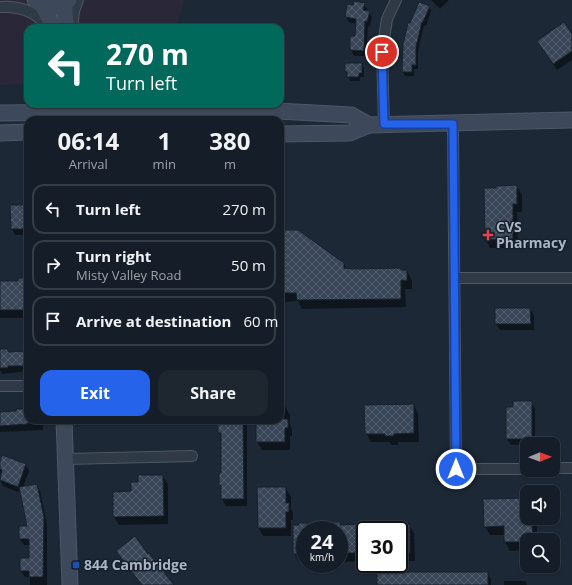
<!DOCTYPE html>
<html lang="en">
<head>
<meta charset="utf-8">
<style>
  :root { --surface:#151e28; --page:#1e2730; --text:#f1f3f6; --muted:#9da2a8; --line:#343c45; --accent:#2563eb }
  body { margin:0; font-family:"Open Sans",sans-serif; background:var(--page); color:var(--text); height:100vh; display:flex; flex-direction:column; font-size:15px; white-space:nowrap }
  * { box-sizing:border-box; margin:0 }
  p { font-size:13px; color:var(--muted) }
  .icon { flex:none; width:22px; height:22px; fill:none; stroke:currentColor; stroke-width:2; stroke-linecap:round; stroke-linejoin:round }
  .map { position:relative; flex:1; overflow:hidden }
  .panel { position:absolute; left:24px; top:116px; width:260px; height:308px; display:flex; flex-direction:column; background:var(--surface); border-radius:12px; box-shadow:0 1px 3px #0004,0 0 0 1px var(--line) }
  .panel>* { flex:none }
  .banner { position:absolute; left:24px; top:24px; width:260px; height:84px; border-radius:12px; box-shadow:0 1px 3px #0004,0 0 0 1px var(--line); background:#00695c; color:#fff; overflow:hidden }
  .needle { width:26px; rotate:89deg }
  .fabs { position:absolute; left:520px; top:437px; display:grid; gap:8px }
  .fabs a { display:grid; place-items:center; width:40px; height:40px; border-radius:8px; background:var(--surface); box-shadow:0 1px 3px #0004,0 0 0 1px var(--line); font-size:20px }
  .speed { position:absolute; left:296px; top:521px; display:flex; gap:8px; font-size:20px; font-weight:700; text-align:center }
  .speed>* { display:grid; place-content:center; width:52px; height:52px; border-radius:50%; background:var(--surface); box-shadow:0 1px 3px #0004,0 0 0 1px var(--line); line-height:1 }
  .speed small { font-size:10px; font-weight:400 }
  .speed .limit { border:2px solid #111; border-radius:6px; background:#fff; color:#111 }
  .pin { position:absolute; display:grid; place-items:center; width:34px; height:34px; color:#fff; margin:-17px; border:2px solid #fff; border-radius:50%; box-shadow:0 1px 4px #0007 }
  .me { position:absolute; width:44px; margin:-22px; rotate:0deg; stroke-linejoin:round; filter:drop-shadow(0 0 3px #0008) }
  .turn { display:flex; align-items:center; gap:14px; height:84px; padding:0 16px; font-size:18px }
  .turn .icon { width:52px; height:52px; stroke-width:2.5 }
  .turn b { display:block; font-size:28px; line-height:34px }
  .eta { display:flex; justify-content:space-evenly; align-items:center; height:68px; text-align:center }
  .eta b { font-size:24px; font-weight:700; line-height:28px }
  .action { display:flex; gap:8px; margin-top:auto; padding:8px 16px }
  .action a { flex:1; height:46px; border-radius:12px; background:var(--accent); color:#fff; font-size:16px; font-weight:700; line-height:46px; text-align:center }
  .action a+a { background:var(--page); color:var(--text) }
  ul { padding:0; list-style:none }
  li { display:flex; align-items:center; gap:12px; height:50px; margin:0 8px 6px; padding:0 8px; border:2px solid var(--line); border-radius:12px }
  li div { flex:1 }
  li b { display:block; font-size:15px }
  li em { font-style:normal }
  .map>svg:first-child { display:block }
  .medical { fill:#2a2838 }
  .shadow { fill:#0007 }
  .building { fill:url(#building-cross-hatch); stroke:#18212d }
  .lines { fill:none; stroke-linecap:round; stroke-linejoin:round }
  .street-casing { stroke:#4d5765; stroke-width:12 }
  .secondary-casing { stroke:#4d5765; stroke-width:17 }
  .street { stroke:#303a47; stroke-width:10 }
  .secondary { stroke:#3d495a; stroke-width:15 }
  .route-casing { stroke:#184099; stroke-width:10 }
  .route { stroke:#2563eb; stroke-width:7 }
  .health-dot { fill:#e0444e; stroke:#161f2b; stroke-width:1.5 }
  .transit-dot { fill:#1a4fb4; stroke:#161f2b; stroke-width:1.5 }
  .labels { text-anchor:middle; stroke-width:3; stroke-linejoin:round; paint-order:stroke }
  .poi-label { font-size:14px; font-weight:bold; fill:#a9b4c5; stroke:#161f2b; text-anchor:start }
</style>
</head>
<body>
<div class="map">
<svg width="572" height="585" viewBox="0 0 572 585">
  <defs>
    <pattern id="building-cross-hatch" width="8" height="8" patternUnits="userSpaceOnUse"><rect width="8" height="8" fill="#384658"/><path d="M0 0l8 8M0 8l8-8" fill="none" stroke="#525e6e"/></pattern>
  </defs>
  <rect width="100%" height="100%" fill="#1c2836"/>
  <!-- medical -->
  <polygon class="medical" points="0,0 184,0 177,25 175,28 28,28 28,84 0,85"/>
  <!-- shadow -->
  <g class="shadow">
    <polygon points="431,0 449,0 440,9"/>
    <polygon points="364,4 367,9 367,12 369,12 372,17 370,27 368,26 366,56 354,56 351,50 351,37 356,37 357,24 349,22 346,17 353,6"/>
    <polygon points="429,7 431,11 426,26 424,25 418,51 418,69 414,69 414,76 405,76 403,72 411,24"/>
    <polygon points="572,36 572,60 557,70 542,48"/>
    <polygon points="362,64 364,68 364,77 360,77 360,81 351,81 346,72"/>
    <polygon points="517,186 522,195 522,212 517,212 518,248 490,248 486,239"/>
    <polygon points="28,206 28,235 15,235 12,229"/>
    <polygon points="280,231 344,264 347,269 407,271 412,280 412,289 405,289 406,307 302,309 298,301 285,302 280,293"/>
    <polygon points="28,280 28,318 0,318 0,282 19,282"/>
    <polygon points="530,309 534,315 534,330 500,330 496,324"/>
    <polygon points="0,350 7,350 9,353 28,352 28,371 2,374 0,370"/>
    <polygon points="531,402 535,409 535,444 511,445 507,439"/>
    <polygon points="414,405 418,414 419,442 398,442 398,445 391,445 389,442 371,442 366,433"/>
    <polygon points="280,406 285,406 290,415 290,424 292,429 292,436 290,436 290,450 262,450 257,442 280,420"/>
    <polygon points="25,410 28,412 28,420 43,420 43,430 0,432 0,413 17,412"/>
    <polygon points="88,420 111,420 111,423 90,424"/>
    <polygon points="123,420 190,420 190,424 160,424 158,421 125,423"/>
    <polygon points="222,420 247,420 247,506 226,506 222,499 222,488 220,484 222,474 222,438 219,433 219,423 222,423"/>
    <polygon points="0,464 26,465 29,471 23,487 37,485 40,491 47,524 47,585 30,585 30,577 25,577 21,571 30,559 30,545 24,545 20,539 20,527 28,527 21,493 3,486 0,480 1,475 0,472"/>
    <polygon points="163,476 168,484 168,524 119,525 114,517 139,483"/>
    <polygon points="286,488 291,497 291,509 293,513 293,520 291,520 291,536 263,536 258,527"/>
    <polygon points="527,499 527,518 537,518 537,540 527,540 527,550 510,551 505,542 505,535 490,535 485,526"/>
    <polygon points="388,522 389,525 409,525 414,533 415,561 399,561 399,530 365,530 365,561 339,562 339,530 305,530 305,562 299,562 294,553 307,524 308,526 333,526 339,523 341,526 357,526 379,525"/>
    <polygon points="487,573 491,579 491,585 378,585"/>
    <polygon points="504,581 525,581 527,585 504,585"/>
  </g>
  <!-- building -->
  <g class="building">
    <polygon points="354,1 365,3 363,10 370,11 367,22 365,21 364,51 350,50 350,36 355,36 356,19 345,17 347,4 353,5"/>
    <polygon points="419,2 430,6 423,22 422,22 416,47 416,65 412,65 412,72 402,72 403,44 408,23 410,23"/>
    <polygon points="564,22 572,34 572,51 553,64 537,41"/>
    <polygon points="345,63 362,63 362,73 359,73 359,77 347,77 347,72 345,72"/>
    <polygon points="517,185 517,204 513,204 513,239 485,240 484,188 496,188 496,186"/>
    <polygon points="10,205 28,205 28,229 11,229"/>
    <polygon points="280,230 298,230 344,263 344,268 352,269 401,268 401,270 407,270 407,281 401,280 401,299 297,300 296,293 280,293"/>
    <polygon points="18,278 28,278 28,310 0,310 0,281 18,281"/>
    <polygon points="495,308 530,308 531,324 495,324"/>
    <polygon points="0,349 8,349 8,352 28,351 28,366 8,366 8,368 0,368"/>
    <polygon points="513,401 532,401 532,439 506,439 506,407 513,407"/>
    <polygon points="414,404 414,433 394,434 394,436 385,436 385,434 365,434 364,405"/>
    <polygon points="16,409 26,409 26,411 28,411 28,424 0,426 0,412 16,411"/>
    <polygon points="280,419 288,419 288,428 285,428 285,442 256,442 256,420"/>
    <polygon points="221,420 243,420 244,499 221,499 221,485 219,485 219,473 221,473 221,433 218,433 218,422 221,422"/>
    <polygon points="2,455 26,464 18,487 0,480 2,470 0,469 0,461"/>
    <polygon points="138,475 163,475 164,516 113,517 113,492 131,491 131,482 138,482"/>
    <polygon points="37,484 44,517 43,577 29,577 29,571 20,571 20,558 29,558 29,539 19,539 19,526 27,526 19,487"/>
    <polygon points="257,487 286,487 286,503 289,503 289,512 286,512 286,528 258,528"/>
    <polygon points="527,498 527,518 532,518 533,540 527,540 527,542 504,542 504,526 484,527 483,499"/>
    <polygon points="378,521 388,521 388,530 379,530"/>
    <polygon points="332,522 340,522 340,525 365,524 365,553 339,553 339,530 332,530"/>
    <polygon points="299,523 307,523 308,530 305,530 305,554 293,554 293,525 299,525"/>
    <rect x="399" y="524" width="11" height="29"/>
    <polygon points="135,536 148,554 148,552 174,585 142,585 116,551"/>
    <rect x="377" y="572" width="111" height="13"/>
  </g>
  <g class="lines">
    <defs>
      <g id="street">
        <path d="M0,7C19,6 37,11 48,28"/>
        <polyline points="72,28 74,11 78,0"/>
        <polyline points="384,124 382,52 387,19 396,0"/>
        <polyline points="453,124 456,469 527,469"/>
        <polyline points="455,278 572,278"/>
        <polyline points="0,386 28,386"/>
        <polyline points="66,459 192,456"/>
        <polyline points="553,468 572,468"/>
      </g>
      <g id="secondary">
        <path d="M35,0C45,10 59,10 69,0"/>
        <polyline points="65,3 65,13 67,28"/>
        <polyline points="42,5 54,28"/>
        <polyline points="0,113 259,110 351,115 369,125"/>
        <polyline points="0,133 28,132"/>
        <polyline points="280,134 350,133 369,125 572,120"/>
        <polyline points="64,420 70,585"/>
      </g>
    </defs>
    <!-- street casing -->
    <use href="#street" class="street-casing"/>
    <!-- secondary casing -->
    <use href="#secondary" class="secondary-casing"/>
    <!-- street -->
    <use href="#street" class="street"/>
    <!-- secondary -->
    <use href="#secondary" class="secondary"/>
  </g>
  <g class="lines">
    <defs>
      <polyline id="route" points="382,52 384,124 453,124 456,469"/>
    </defs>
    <!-- route casing -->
    <use href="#route" class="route-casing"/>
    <!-- route -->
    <use href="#route" class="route"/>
  </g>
  <!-- markers -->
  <path class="health-dot" d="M486 229h4v4h4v4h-4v4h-4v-4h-4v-4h4z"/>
  <rect class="transit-dot" x="72" y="561" width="8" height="8" rx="2"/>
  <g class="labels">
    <!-- poi labels -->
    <g class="poi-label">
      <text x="496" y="232">CVS<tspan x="496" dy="16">Pharmacy</tspan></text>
      <text x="84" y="570">844 Cambridge</text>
    </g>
  </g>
</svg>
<div class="fabs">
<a><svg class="needle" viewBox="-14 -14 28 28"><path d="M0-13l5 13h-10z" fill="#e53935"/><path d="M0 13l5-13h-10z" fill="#9da2a8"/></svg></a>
<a><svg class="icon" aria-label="sound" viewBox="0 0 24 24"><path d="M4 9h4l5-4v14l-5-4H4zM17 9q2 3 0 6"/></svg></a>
<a><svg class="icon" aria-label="search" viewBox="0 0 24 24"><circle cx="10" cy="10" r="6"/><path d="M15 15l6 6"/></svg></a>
</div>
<div class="speed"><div>24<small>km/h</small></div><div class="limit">30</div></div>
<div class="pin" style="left:382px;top:52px;background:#d93025"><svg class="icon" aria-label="arrive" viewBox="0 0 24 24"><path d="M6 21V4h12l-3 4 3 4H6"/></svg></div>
<svg class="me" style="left:456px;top:469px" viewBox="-20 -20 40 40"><circle r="17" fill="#2563eb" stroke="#fff" stroke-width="3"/><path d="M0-11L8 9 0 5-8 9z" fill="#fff"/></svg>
<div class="banner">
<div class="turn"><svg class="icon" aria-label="left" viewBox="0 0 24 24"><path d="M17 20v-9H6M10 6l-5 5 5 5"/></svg><div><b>270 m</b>Turn left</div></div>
</div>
<section class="panel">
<div class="eta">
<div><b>06:14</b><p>Arrival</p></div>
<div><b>1</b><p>min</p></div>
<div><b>380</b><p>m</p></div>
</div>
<ul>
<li><svg class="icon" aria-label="left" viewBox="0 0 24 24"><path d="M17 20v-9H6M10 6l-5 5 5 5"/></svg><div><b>Turn left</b></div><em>270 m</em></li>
<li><svg class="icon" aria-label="right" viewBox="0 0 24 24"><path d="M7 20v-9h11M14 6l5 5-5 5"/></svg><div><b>Turn right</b><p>Misty Valley Road</p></div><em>50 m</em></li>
<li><svg class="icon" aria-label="arrive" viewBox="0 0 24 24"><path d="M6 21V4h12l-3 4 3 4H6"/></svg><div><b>Arrive at destination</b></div><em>60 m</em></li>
</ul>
<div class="action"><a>Exit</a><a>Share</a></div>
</section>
</div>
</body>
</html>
